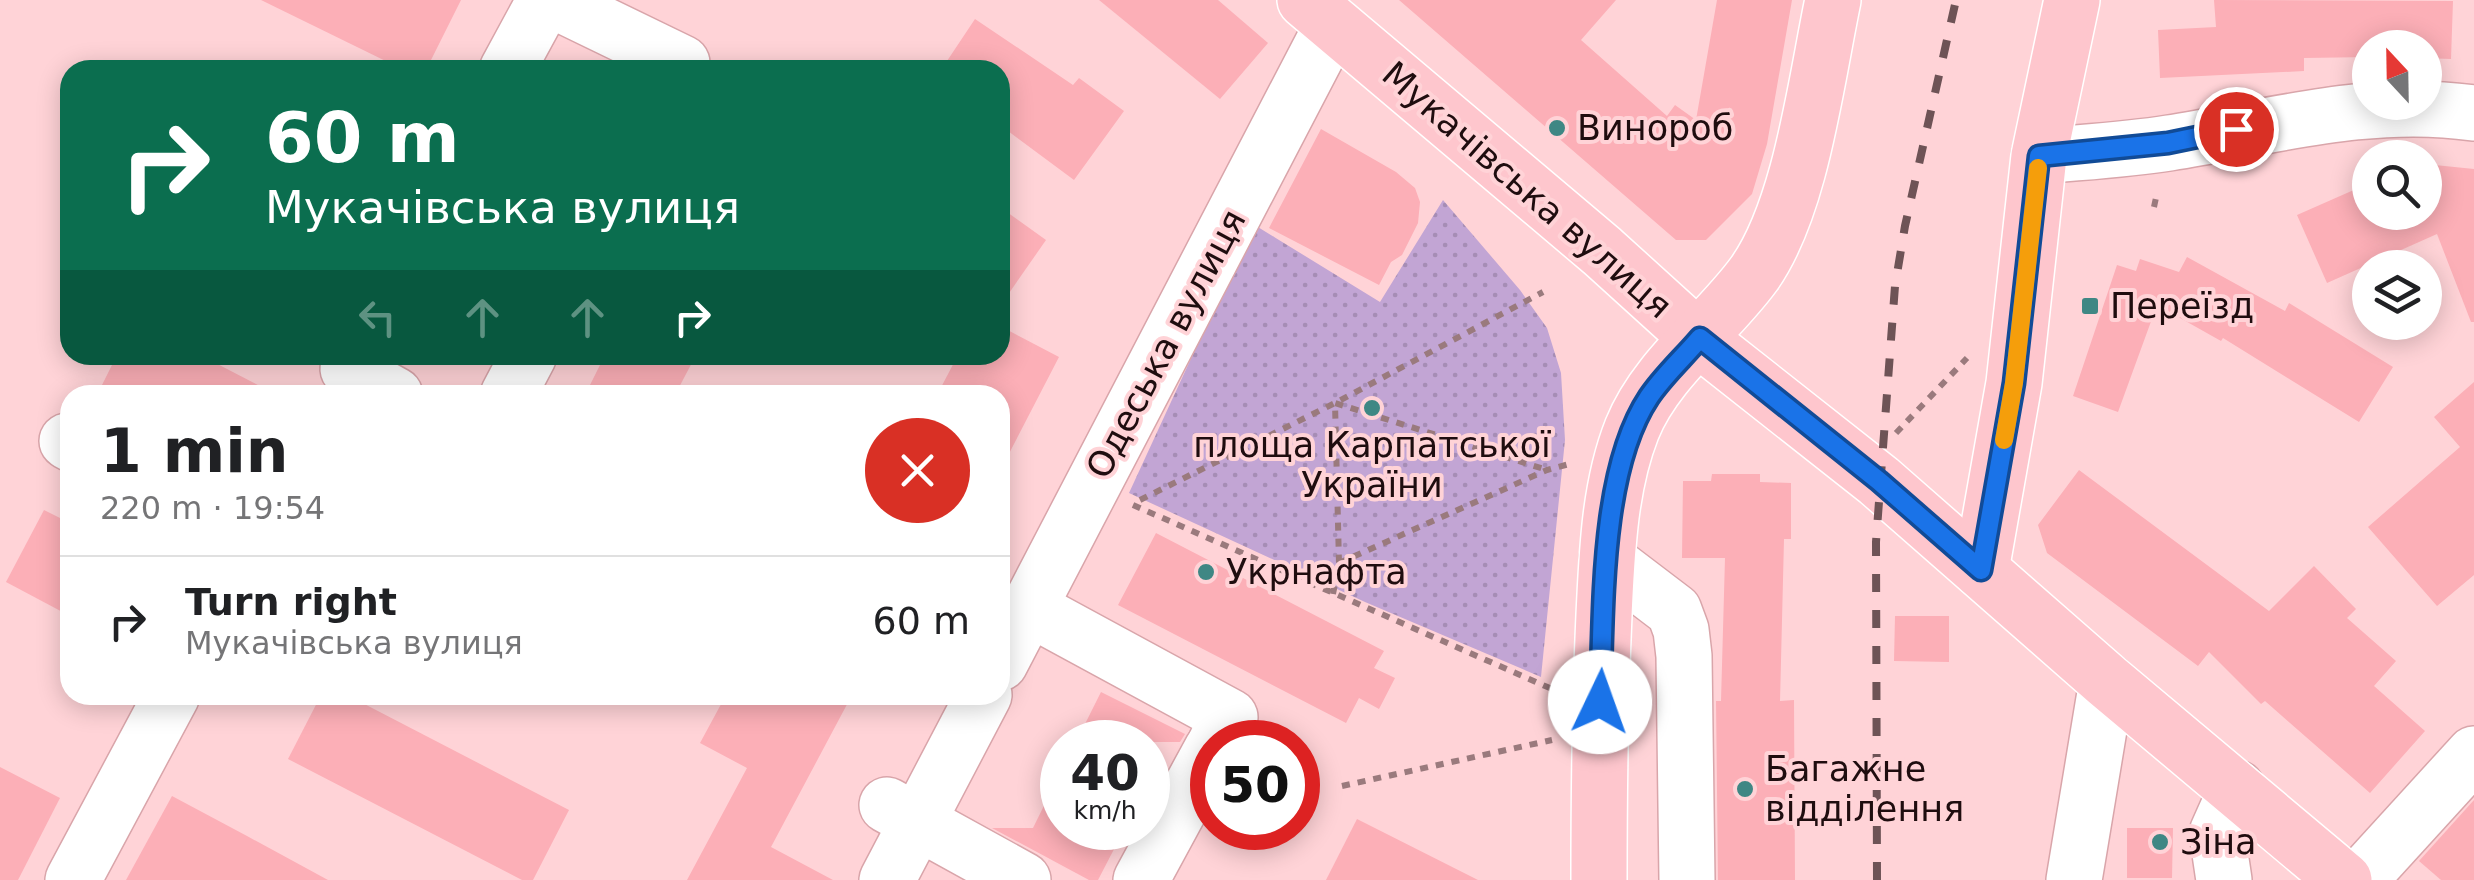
<!DOCTYPE html>
<html lang="en">
<head>
<meta charset="utf-8">
<style>
  :root { --surface:#fff; --page:#f6f6f6; --text:#202124; --muted:#757577; --line:#e0e0e0 }
  body { margin:0; font-family:"DejaVu Sans",sans-serif; background:var(--page); color:var(--text); height:100vh; display:flex; flex-direction:column; font-size:38px; white-space:nowrap }
  * { box-sizing:border-box; margin:0 }
  p { font-size:32px; color:var(--muted) }
  .icon { flex:none; width:55px; height:55px; fill:none; stroke:currentColor; stroke-width:2; stroke-linecap:round; stroke-linejoin:round }
  .map { position:relative; flex:1; overflow:hidden }
  .drawer { position:absolute; left:60px; top:385px; width:950px; height:320px; display:flex; flex-direction:column; background:var(--surface); border-radius:30px; box-shadow:0 5px 25px #0003 }
  .drawer>* { flex:none }
  .hud { position:absolute; left:60px; top:60px; width:950px; height:305px; border-radius:30px; box-shadow:0 5px 25px #0003; background:#0b6e4f; color:#fff; overflow:hidden }
  .needle { width:65px; rotate:338deg }
  .fabs { position:absolute; left:2352px; top:30px; display:grid; gap:20px }
  .fabs a { display:grid; place-items:center; width:90px; height:90px; border-radius:50%; background:var(--surface); box-shadow:0 5px 25px #0003; font-size:50px }
  .speed { position:absolute; left:1040px; top:720px; display:flex; gap:20px; font-size:50px; font-weight:700; text-align:center }
  .speed>* { display:grid; place-content:center; width:130px; height:130px; border-radius:50%; background:var(--surface); box-shadow:0 5px 25px #0003; line-height:1 }
  .speed small { font-size:25px; font-weight:400 }
  .speed .limit { border:15px solid #d22; background:#fff; color:#111 }
  .pin { position:absolute; display:grid; place-items:center; width:85px; height:85px; color:#fff; margin:-42px; border:5px solid #fff; border-radius:50%; box-shadow:0 2px 10px #0007 }
  .me { position:absolute; width:110px; margin:-55px; rotate:3deg; stroke-linejoin:round; filter:drop-shadow(0 0 8px #0008) }
  .turn { display:flex; align-items:center; gap:35px; height:210px; padding:0 40px; font-size:45px }
  .turn .icon { width:130px; height:130px; stroke-width:2.5 }
  .turn b { display:block; font-size:70px; line-height:85px }
  .lanes { display:flex; align-items:center; height:95px; padding:0 40px; background:#0003; justify-content:center; gap:50px; direction:ltr }
  .lanes .off { opacity:.35 }
  .round { display:grid; place-items:center; flex:none; width:105px; height:105px; border-radius:52px; background:var(--page) }
  .overview { display:flex; align-items:center; justify-content:space-between; height:170px; padding:0 40px }
  h1 { font-size:60px; font-weight:700; line-height:75px }
  ul { padding:0; list-style:none }
  li { display:flex; align-items:center; gap:30px; height:130px; padding:0 40px; border-top:2px solid var(--line) }
  li div { flex:1 }
  li b { display:block; font-size:38px }
  li em { font-style:normal }
  .map>svg:first-child { display:block }
  .park { fill:url(#park-dots) }
  .building { fill:#fcafb7 }
  .lines { fill:none; stroke-linecap:round; stroke-linejoin:round }
  .minor-casing { stroke:#d9a5aa; stroke-width:58 }
  .major-casing { stroke:#fff; stroke-width:58 }
  .path { stroke:#9a7a7d; stroke-width:6; stroke-dasharray:8 8; stroke-linecap:butt }
  .minor { stroke:#fff; stroke-width:55 }
  .major { stroke:#fec6cd; stroke-width:55 }
  .rail { stroke:#6e5356; stroke-width:8; stroke-dasharray:18 18; stroke-linecap:butt }
  .route-casing { stroke:#114b97; stroke-width:25 }
  .route { stroke:#1a73e8; stroke-width:18 }
  .slow { stroke:#f59e0b; stroke-width:18 }
  .poi-dot { fill:#3f8784; stroke:#ffd3d7; stroke-width:4 }
  .labels { text-anchor:middle; stroke-width:8; stroke-linejoin:round; paint-order:stroke }
  .poi-label { font-size:35px; fill:#1f0d0f; stroke:#ffd3d7; text-anchor:start }
  .street-label { font-size:35px; fill:#1f0d0f; stroke:#ffd3d7 }
</style>
</head>
<body>
<div class="map">
<svg width="2474" height="880" viewBox="0 0 2474 880">
  <defs>
    <pattern id="park-dots" width="8" height="8" patternUnits="userSpaceOnUse" patternTransform="scale(2.5)"><rect width="8" height="8" fill="#c2a5d4"/><path d="M2 2h.1M6 6h.1" fill="none" stroke="#a68db5" stroke-width="1.8" stroke-linecap="round"/></pattern>
  </defs>
  <rect width="100%" height="100%" fill="#ffd3d7"/>
  <!-- park -->
  <polygon class="park" points="1443,200 1520,290 1547,328 1561,373 1565,440 1541,677 1365,602 1129,493 1253,224 1380,302"/>
  <!-- building -->
  <g class="building">
    <polygon points="261,0 461,0 426,70 404,70"/>
    <polygon points="1099,0 1218,0 1268,43 1220,99"/>
    <polygon points="1399,0 1616,0 1581,40 1667,116 1675,105 1696,120 1717,0 1792,0 1767,144 1752,194 1706,240 1676,240"/>
    <polygon points="2214,0 2453,1 2451,59 2425,58 2425,48 2370,48 2370,57 2304,58 2304,71 2160,78 2158,30 2216,27"/>
    <polygon points="975,19 1073,85 1079,78 1124,111 1074,180 1000,125 1000,70 941,70"/>
    <polygon points="1321,129 1396,172 1415,188 1420,202 1418,223 1402,255 1391,262 1379,285 1269,228"/>
    <polygon points="2425,164 2474,169 2474,322 2471,322 2437,234 2327,283 2297,215 2356,189 2369,190 2364,178 2370,178 2370,212 2425,212"/>
    <polygon points="1000,207 1046,240 1000,306"/>
    <polygon points="2187,257 2285,311 2289,303 2393,367 2359,422 2223,338 2221,341 2157,305 2118,412 2073,396 2117,265 2136,271 2140,259 2179,272"/>
    <polygon points="1000,326 1059,357 1000,471 1000,395 937,395 958,355 1000,355"/>
    <polygon points="117,355 200,355 277,395 97,395"/>
    <polygon points="605,355 696,355 675,395 585,395"/>
    <polygon points="2474,382 2474,575 2437,606 2368,527 2460,447 2434,417"/>
    <polygon points="2079,470 2269,611 2314,566 2356,609 2347,618 2396,661 2374,686 2425,731 2370,793 2265,701 2261,704 2209,652 2198,666 2047,553 2038,525"/>
    <polygon points="1712,474 1760,474 1760,482 1791,483 1791,539 1784,539 1780,701 1794,700 1795,880 1718,880 1716,701 1721,701 1725,558 1682,558 1683,481 1711,481"/>
    <polygon points="44,510 70,523 70,616 6,582"/>
    <polygon points="1156,533 1384,651 1374,668 1395,678 1379,709 1359,698 1346,723 1118,605"/>
    <polygon points="1895,616 1949,616 1949,662 1894,661"/>
    <polygon points="1101,692 1185,734 1180,742 1076,742"/>
    <polygon points="321,695 347,695 569,810 533,880 522,880 288,759"/>
    <polygon points="726,695 852,695 771,847 833,880 687,880 747,768 700,743"/>
    <polygon points="0,767 60,798 18,880 0,880"/>
    <polygon points="1062,769 1062,828 1125,828 1098,880 1089,880 992,828 1033,828"/>
    <polygon points="172,796 247,836 328,880 126,880"/>
    <polygon points="2474,800 2474,880 2441,880 2419,861"/>
    <polygon points="1357,819 1478,880 1326,880"/>
    <polygon points="2127,828 2173,828 2172,878 2127,878"/>
  </g>
  <g class="lines">
    <defs>
      <g id="minor">
        <polyline points="552,0 682,63 678,70"/>
        <polyline points="507,70 545,0"/>
        <path d="M2039,156C2082,152 2126,150 2169,143C2271,127 2370,98 2474,113"/>
        <polyline points="348,369 395,395"/>
        <polyline points="508,395 529,355"/>
        <polyline points="67,441 70,443"/>
        <polyline points="1607,560 1674,611 1681,630 1684,656 1687,880"/>
        <polyline points="1029,608 1230,717 1216,742"/>
        <polyline points="1000,663 1333,24"/>
        <polyline points="887,805 1023,880"/>
        <polyline points="73,880 172,695"/>
        <polyline points="887,880 984,695"/>
        <polyline points="1141,880 1212,749"/>
        <polyline points="2074,880 2107,681"/>
        <polyline points="2224,880 2217,833 2237,788"/>
        <polyline points="2359,880 2474,754"/>
      </g>
      <g id="major">
        <polyline points="1305,0 1602,251 1699,339 1879,481 2107,681 2344,880"/>
        <polyline points="1981,570 2014,383 2039,156 2072,0"/>
        <path d="M1599,880C1599,791 1600,704 1604,615C1607,554 1609,487 1632,429C1656,369 1716,326 1754,274C1801,208 1816,81 1833,0"/>
      </g>
    </defs>
    <!-- minor casing -->
    <use href="#minor" class="minor-casing"/>
    <!-- major casing -->
    <use href="#major" class="major-casing"/>
    <!-- path -->
    <g class="path">
      <polyline points="2154,207 2157,193"/>
      <polyline points="1896,433 1967,358"/>
      <polyline points="1140,500 1335,403 1543,292"/>
      <polyline points="1133,505 1552,689"/>
      <polyline points="1339,563 1547,470 1573,463"/>
      <polyline points="1333,594 1339,563 1335,403 1547,470"/>
      <polyline points="1342,786 1552,740"/>
    </g>
    <!-- minor -->
    <use href="#minor" class="minor"/>
    <!-- major -->
    <use href="#major" class="major"/>
    <!-- rail -->
    <polyline class="rail" points="1877,880 1876,542 1895,286 1905,226 1956,0"/>
  </g>
  <g class="lines">
    <defs>
      <path id="route" d="M1600,702C1604,613 1599,472 1649,397C1663,376 1683,358 1700,338L1879,481L1981,570L2014,383L2039,156L2168,143L2236,129"/>
    </defs>
    <!-- route casing -->
    <use href="#route" class="route-casing"/>
    <!-- route -->
    <use href="#route" class="route"/>
    <!-- slow -->
    <polyline class="slow" points="2004,440 2014,383 2038,168"/>
  </g>
  <!-- markers -->
  <g class="poi-dot">
    <circle cx="1557" cy="128" r="10"/>
    <rect x="2080" y="296" width="20" height="20" rx="5"/>
    <circle cx="1372" cy="408" r="10"/>
    <circle cx="1206" cy="572" r="10"/>
    <circle cx="1745" cy="789" r="10"/>
    <circle cx="2160" cy="842" r="10"/>
  </g>
  <g class="labels">
    <!-- poi labels -->
    <g class="poi-label">
      <text x="1577" y="140">Винороб</text>
      <text x="2110" y="318">Переїзд</text>
      <text x="1372" y="457" text-anchor="middle">площа Карпатської<tspan x="1372" dy="40">України</tspan></text>
      <text x="1226" y="584">Укрнафта</text>
      <text x="1765" y="781">Багажне<tspan x="1765" dy="40">відділення</tspan></text>
      <text x="2180" y="854">Зіна</text>
    </g>
    <!-- street labels -->
    <g class="street-label">
      <text transform="translate(1527 190) rotate(41)" y="12">Мукачівська вулиця</text>
      <text transform="translate(1166 344) rotate(-62)" y="12">Одеська вулиця</text>
    </g>
  </g>
</svg>
<div class="fabs">
<a><svg class="needle" viewBox="-14 -14 28 28"><path d="M0-13l5 13h-10z" fill="#e53935"/><path d="M0 13l5-13h-10z" fill="#757577"/></svg></a>
<a><svg class="icon" aria-label="search" viewBox="0 0 24 24"><circle cx="10" cy="10" r="6"/><path d="M15 15l6 6"/></svg></a>
<a><svg class="icon" aria-label="layers" viewBox="0 0 24 24"><path d="M12 4l9 5-9 5-9-5zM3 14l9 5 9-5"/></svg></a>
</div>
<div class="speed"><div>40<small>km/h</small></div><div class="limit">50</div></div>
<div class="pin" style="left:2236px;top:129px;background:#d93025"><svg class="icon" aria-label="arrive" viewBox="0 0 24 24"><path d="M6 21V4h12l-3 4 3 4H6"/></svg></div>
<svg class="me" style="left:1600px;top:702px" viewBox="-20 -20 40 40"><circle r="19" fill="#fff"/><path d="M0-13L10 11 0 6-10 11z" fill="#1a73e8"/></svg>
<div class="hud">
<div class="turn"><svg class="icon" aria-label="right" viewBox="0 0 24 24"><path d="M7 20v-9h11M14 6l5 5-5 5"/></svg><div><b>60 m</b>Мукачівська вулиця</div></div>
<div class="lanes"><svg class="icon off" aria-label="left" viewBox="0 0 24 24"><path d="M17 20v-9H6M10 6l-5 5 5 5"/></svg><svg class="icon off" aria-label="ahead" viewBox="0 0 24 24"><path d="M12 20V5M6 11l6-6 6 6"/></svg><svg class="icon off" aria-label="ahead" viewBox="0 0 24 24"><path d="M12 20V5M6 11l6-6 6 6"/></svg><svg class="icon" aria-label="right" viewBox="0 0 24 24"><path d="M7 20v-9h11M14 6l5 5-5 5"/></svg></div>
</div>
<section class="drawer">
<div class="overview"><div><h1>1 min</h1><p>220 m · 19:54</p></div><a class="round" style="background:#d93025;color:#fff"><svg class="icon" aria-label="close" viewBox="0 0 24 24"><path d="M6 6l12 12M18 6L6 18"/></svg></a></div>
<ul>
<li><svg class="icon" aria-label="right" viewBox="0 0 24 24"><path d="M7 20v-9h11M14 6l5 5-5 5"/></svg><div><b>Turn right</b><p>Мукачівська вулиця</p></div><em>60 m</em></li>
</ul>
</section>
</div>
</body>
</html>
